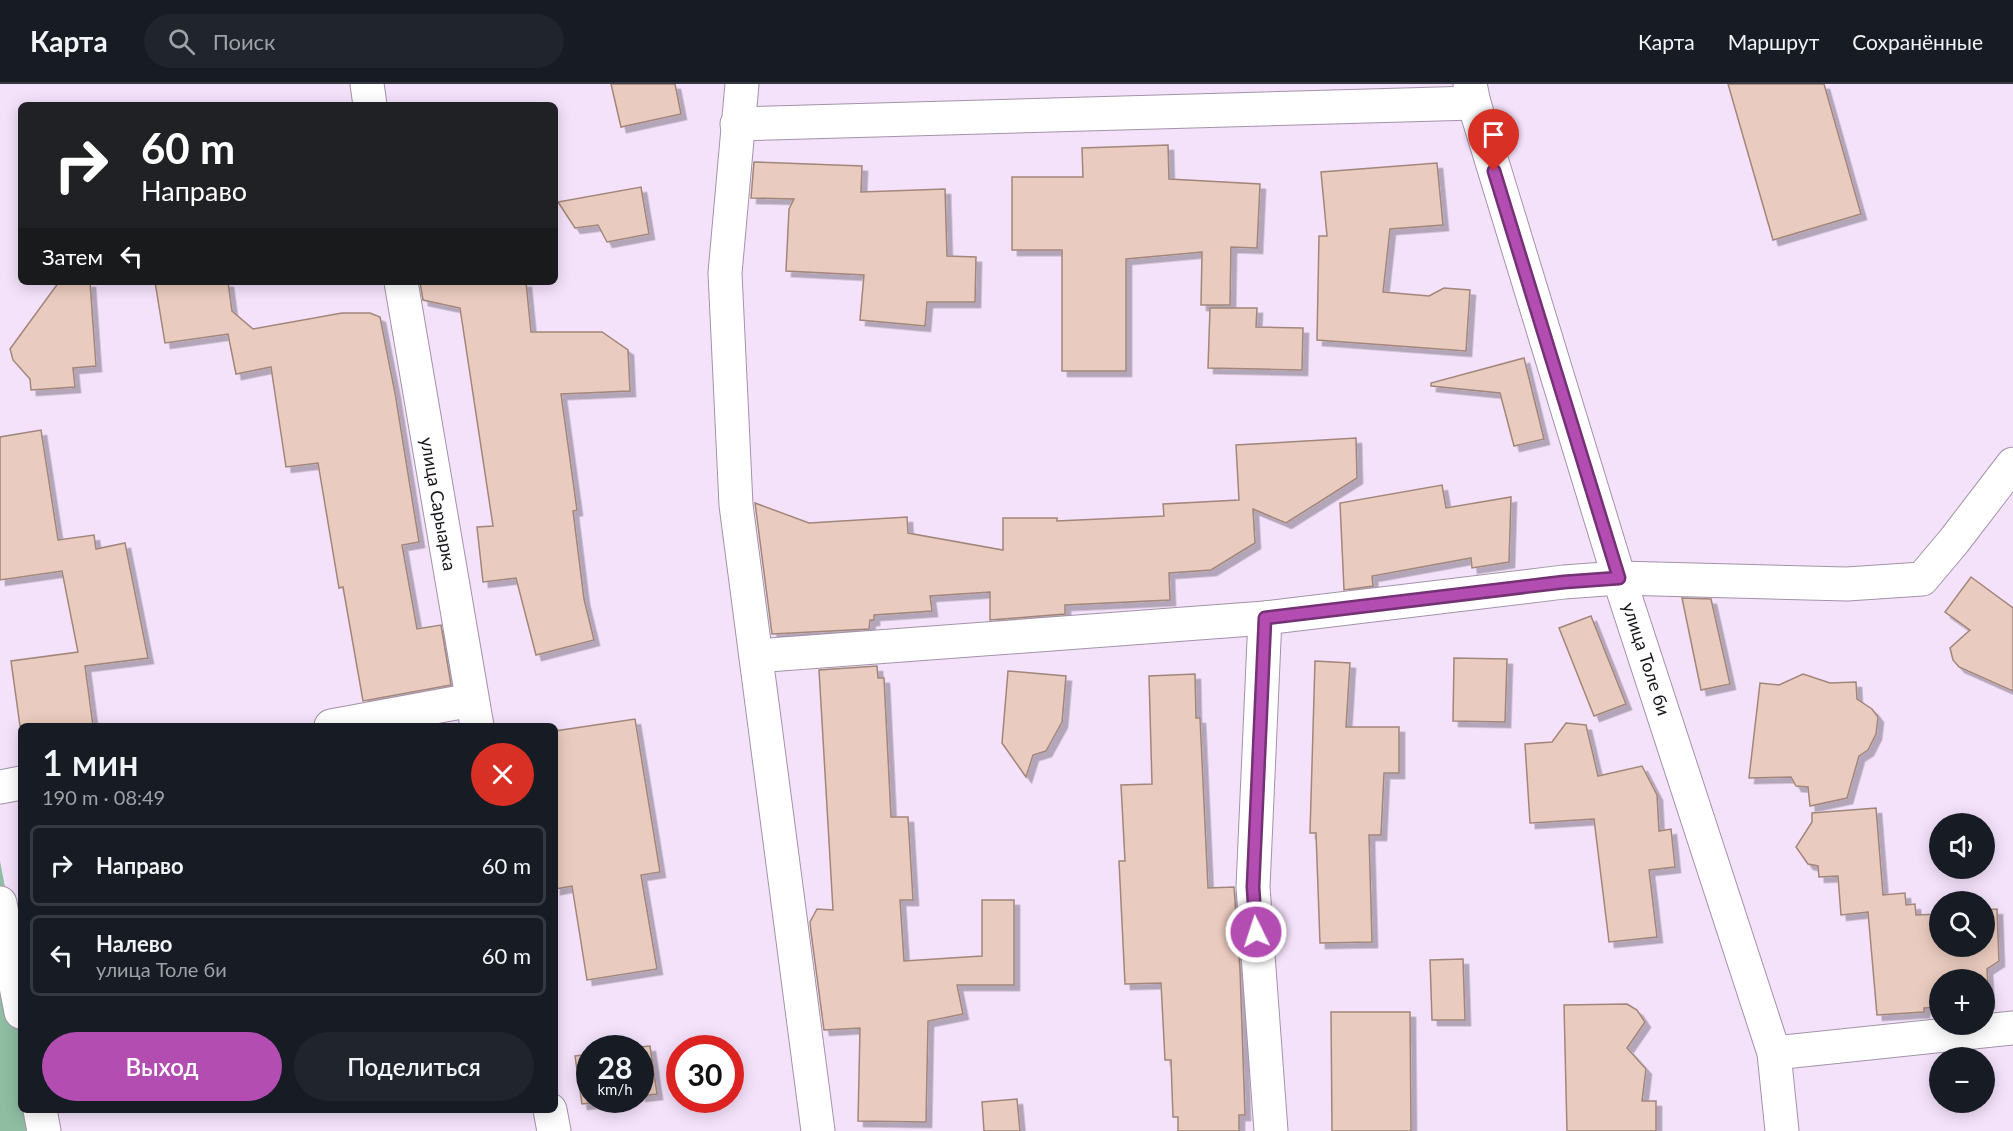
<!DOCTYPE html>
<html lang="ru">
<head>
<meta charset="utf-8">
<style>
  :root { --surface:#171b24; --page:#20242c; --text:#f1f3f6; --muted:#9ea1a6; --line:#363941; --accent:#b34db2 }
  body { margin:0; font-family:Lato,sans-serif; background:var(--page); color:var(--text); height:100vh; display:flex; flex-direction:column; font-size:22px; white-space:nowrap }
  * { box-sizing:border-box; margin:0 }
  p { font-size:20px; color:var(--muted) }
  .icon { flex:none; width:33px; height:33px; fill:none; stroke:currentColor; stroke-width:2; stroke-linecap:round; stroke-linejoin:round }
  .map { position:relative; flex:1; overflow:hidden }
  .panel { position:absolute; left:18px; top:639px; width:540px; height:390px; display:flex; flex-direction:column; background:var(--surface); border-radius:9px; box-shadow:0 3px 15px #0003 }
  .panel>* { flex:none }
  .top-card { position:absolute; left:18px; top:18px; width:540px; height:183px; border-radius:9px; box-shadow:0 3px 15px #0003; background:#202124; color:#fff; overflow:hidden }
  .fabs { position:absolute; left:1929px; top:729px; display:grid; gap:12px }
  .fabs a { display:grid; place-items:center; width:66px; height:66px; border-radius:50%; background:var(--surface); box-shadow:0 3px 15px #0003; font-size:30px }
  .speed { position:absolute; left:576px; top:951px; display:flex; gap:12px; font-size:30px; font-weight:700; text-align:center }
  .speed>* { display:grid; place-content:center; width:78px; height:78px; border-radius:50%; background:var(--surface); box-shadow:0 3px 15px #0003; line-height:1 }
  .speed small { font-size:15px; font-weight:400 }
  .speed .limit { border:9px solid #d22; background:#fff; color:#111 }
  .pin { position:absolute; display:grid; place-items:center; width:51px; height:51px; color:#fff; margin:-62px -26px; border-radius:50% 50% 50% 0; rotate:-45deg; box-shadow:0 0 6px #0007 }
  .pin .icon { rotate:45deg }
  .me { position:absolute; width:66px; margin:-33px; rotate:356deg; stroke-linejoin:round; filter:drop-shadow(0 0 4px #0008) }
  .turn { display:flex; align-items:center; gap:21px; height:126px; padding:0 24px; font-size:27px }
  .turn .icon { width:78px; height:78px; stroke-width:2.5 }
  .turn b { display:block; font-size:42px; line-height:51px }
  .then { display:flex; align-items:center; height:57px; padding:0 24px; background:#0003; gap:12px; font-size:22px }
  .round { display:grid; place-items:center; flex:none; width:63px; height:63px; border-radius:32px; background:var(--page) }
  .headline { display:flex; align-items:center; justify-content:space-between; height:102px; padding:0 24px }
  h1 { font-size:36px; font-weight:600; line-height:45px }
  .action { display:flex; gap:12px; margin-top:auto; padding:12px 24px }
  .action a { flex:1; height:69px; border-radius:36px; background:var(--accent); color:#fff; font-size:24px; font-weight:600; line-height:69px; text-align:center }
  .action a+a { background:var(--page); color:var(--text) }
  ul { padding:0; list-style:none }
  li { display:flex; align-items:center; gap:18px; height:81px; margin:0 12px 9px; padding:0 12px; border:3px solid var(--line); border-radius:9px }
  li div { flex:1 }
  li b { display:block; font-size:22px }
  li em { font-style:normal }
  header { display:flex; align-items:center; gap:36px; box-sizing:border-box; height:84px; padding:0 30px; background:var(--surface); border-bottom:2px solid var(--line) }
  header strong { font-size:28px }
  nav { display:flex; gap:33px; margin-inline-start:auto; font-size:21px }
  .search { width:420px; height:54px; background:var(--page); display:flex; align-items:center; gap:15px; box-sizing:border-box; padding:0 21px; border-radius:33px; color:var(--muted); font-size:22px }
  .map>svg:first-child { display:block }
  .forest { fill:#8ebda2 }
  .building { fill:#eacbbf; stroke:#a2867b; stroke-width:1.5; filter:url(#shadow) }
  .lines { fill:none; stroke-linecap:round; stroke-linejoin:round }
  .street-casing { stroke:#a392a9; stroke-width:35 }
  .street { stroke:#fff; stroke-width:33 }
  .route-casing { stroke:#743274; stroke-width:15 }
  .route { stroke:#b34db2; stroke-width:10 }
  .labels { text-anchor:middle; stroke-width:5; stroke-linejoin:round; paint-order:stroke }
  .street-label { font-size:18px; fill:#1b151e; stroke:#fff }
</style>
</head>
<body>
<header>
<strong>Карта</strong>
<div class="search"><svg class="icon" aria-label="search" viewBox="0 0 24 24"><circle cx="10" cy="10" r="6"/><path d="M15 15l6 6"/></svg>Поиск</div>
<nav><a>Карта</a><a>Маршрут</a><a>Сохранённые</a></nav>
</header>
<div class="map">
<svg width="2013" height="1047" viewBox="0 0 2013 1047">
  <defs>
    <filter id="shadow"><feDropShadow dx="5.5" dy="5.5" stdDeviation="0" flood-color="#0004"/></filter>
  </defs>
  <rect width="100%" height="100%" fill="#f4e2fb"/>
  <!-- forest -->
  <polygon class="forest" points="0,777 21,887 21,1026 48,1026 52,1047 0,1047"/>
  <!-- building -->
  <g class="building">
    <polygon points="611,0 675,0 681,30 621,43"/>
    <polygon points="1728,0 1824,0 1861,130 1773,156"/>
    <polygon points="1168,61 1169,95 1260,100 1257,164 1231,163 1230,221 1201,221 1202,168 1126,175 1126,287 1062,287 1062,166 1012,166 1012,93 1083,93 1082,64"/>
    <polygon points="754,78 862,82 861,108 945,105 947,172 976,173 975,218 927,218 925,242 860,236 864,191 786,187 789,125 794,115 751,114"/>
    <polygon points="1437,79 1443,141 1390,145 1383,208 1429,212 1444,204 1470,206 1466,267 1317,256 1319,152 1327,152 1321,88"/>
    <polygon points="641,103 649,150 607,158 598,141 575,144 558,118"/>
    <polygon points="59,198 90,198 96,282 73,284 75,303 31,306 30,295 13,276 10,265"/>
    <polygon points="155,198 228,198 232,227 253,245 342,229 370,229 380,233 395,309 419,458 402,461 417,545 441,541 451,601 363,617 343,503 339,504 318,379 286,383 271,283 236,290 228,250 165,259"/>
    <polygon points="420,198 526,198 531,248 602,248 628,266 630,307 561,310 577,426 573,427 584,515 594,556 536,571 516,494 483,498 477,443 493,442 460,224 423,216"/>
    <polygon points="1210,224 1257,224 1256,243 1303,244 1302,286 1208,284"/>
    <polygon points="1524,274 1544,355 1514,362 1500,309 1431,302 1431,299"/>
    <polygon points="41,346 58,456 94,451 96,465 125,459 148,574 85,582 93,642 20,642 11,577 78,568 62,487 0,496 0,353"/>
    <polygon points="1356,354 1357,394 1286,439 1253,425 1255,459 1211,486 1169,489 1170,516 1065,521 1065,530 990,536 990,508 930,512 932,527 874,531 874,536 870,536 869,545 772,550 755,419 809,439 907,433 908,449 1003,466 1003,434 1057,434 1057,437 1164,432 1163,420 1239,416 1236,361"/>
    <polygon points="1442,401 1446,424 1511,413 1509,478 1472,484 1471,474 1372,492 1373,502 1344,506 1340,419"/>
    <polygon points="1971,493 2013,524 2013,607 1959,583 1953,576 1950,564 1970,546 1945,528"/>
    <polygon points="1682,514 1711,515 1730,600 1701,606"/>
    <polygon points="1591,532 1626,620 1594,632 1559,544"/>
    <polygon points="1454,574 1507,575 1505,638 1453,637"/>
    <polygon points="1315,577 1350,579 1346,643 1399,643 1399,689 1384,689 1381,751 1369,751 1372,858 1320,859 1316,749 1310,749"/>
    <polygon points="877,582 878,594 884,594 891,733 908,733 913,816 900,816 904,877 982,872 982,816 1014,816 1014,901 957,901 963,930 928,937 926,1038 858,1037 860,944 824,946 811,848 810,838 817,825 833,826 819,586"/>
    <polygon points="1008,587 1066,592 1062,638 1046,667 1033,671 1026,693 1002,659"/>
    <polygon points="1195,590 1196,634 1200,634 1208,804 1234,803 1240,886 1245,1031 1239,1031 1239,1047 1178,1047 1178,1033 1173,1033 1171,976 1165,976 1161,899 1125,900 1119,777 1125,777 1121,701 1152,700 1149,592"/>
    <polygon points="1803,590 1830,599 1856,598 1857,615 1872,625 1878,633 1876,650 1868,666 1859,672 1847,714 1810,722 1808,703 1796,702 1791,693 1749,694 1760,599 1779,601"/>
    <polygon points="635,635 660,788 641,791 657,885 587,896 572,802 555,805 555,647"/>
    <polygon points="1566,639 1586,641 1598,692 1642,682 1657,711 1659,747 1671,745 1675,783 1649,786 1657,853 1609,858 1594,735 1530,739 1525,660 1552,658"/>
    <polygon points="1876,724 1883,811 1905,809 1906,821 1915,820 1916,831 1940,830 1940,862 1984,862 1984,826 1997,825 1999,877 1987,885 1989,919 1984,919 1984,896 1940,896 1940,923 1924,924 1924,928 1877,931 1868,828 1841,831 1838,792 1819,793 1818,782 1808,780 1796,763 1812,738 1812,729"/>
    <polygon points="1463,875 1465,936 1432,936 1430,876"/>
    <polygon points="1627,920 1637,926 1645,938 1627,964 1646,985 1642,1017 1656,1017 1656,1047 1567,1047 1564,921"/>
    <polygon points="1331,928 1410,928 1411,1047 1332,1047"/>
    <polygon points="650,962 657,1010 640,1012 640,964 629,964"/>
    <polygon points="590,970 590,1016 616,1016 582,1020 575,972"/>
    <polygon points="1017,1015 1020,1047 984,1047 982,1018"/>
  </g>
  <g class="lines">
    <defs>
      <g id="street">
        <polyline points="367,0 370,21"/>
        <polyline points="742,0 725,189 736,421 818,1047"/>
        <polyline points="1470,0 1474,19 1619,494 1774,969 1782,1047"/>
        <polyline points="737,40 1474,19"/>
        <polyline points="401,198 477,642"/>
        <polyline points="1265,534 1253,803 1271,1047"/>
        <polyline points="756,572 1265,534 1564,498 1619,494 1847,500 1922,495 1954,457 2013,380"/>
        <polyline points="331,642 472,616"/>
        <polyline points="0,703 21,699"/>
        <polyline points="0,819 21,928"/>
        <polyline points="1774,969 2013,944"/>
        <polyline points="40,1026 44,1047"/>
        <polyline points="550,1026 554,1047"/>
      </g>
    </defs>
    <!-- street casing -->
    <use href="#street" class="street-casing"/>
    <!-- street -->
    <use href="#street" class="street"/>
  </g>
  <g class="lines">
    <defs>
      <polyline id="route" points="1256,848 1253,803 1265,534 1564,498 1619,494 1494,87"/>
    </defs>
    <!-- route casing -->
    <use href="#route" class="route-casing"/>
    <!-- route -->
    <use href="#route" class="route"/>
  </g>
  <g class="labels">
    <!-- street labels -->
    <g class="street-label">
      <text transform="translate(438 420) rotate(80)" y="6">улица Сарыарка</text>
      <text transform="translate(1646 575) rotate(72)" y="6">улица Толе би</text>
    </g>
  </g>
</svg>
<div class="fabs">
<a><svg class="icon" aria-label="sound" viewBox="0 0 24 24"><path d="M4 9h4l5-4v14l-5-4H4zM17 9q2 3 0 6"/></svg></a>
<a><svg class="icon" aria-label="search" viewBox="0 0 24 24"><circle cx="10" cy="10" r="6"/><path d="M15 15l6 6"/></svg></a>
<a>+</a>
<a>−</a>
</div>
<div class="speed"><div>28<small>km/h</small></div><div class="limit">30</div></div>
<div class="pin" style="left:1494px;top:87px;background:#d93025"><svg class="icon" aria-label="arrive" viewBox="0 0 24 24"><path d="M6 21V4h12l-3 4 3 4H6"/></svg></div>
<svg class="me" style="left:1256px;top:848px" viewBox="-20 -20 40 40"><circle r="17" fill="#b34db2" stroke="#fff" stroke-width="3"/><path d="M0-11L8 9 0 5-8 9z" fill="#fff"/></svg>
<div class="top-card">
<div class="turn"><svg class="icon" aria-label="right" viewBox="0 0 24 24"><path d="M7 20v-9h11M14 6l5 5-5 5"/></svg><div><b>60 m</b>Направо</div></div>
<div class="then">Затем<svg class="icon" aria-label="left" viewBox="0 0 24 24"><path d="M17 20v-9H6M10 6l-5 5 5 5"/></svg></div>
</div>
<section class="panel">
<div class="headline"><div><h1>1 мин</h1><p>190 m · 08:49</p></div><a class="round" style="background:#d93025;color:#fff"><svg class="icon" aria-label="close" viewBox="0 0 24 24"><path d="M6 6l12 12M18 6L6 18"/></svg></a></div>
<ul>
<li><svg class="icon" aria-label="right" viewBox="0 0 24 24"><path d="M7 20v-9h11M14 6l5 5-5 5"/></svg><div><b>Направо</b></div><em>60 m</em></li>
<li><svg class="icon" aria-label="left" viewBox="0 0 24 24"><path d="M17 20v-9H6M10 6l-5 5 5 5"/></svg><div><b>Налево</b><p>улица Толе би</p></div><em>60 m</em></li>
</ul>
<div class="action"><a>Выход</a><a>Поделиться</a></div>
</section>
</div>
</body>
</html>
